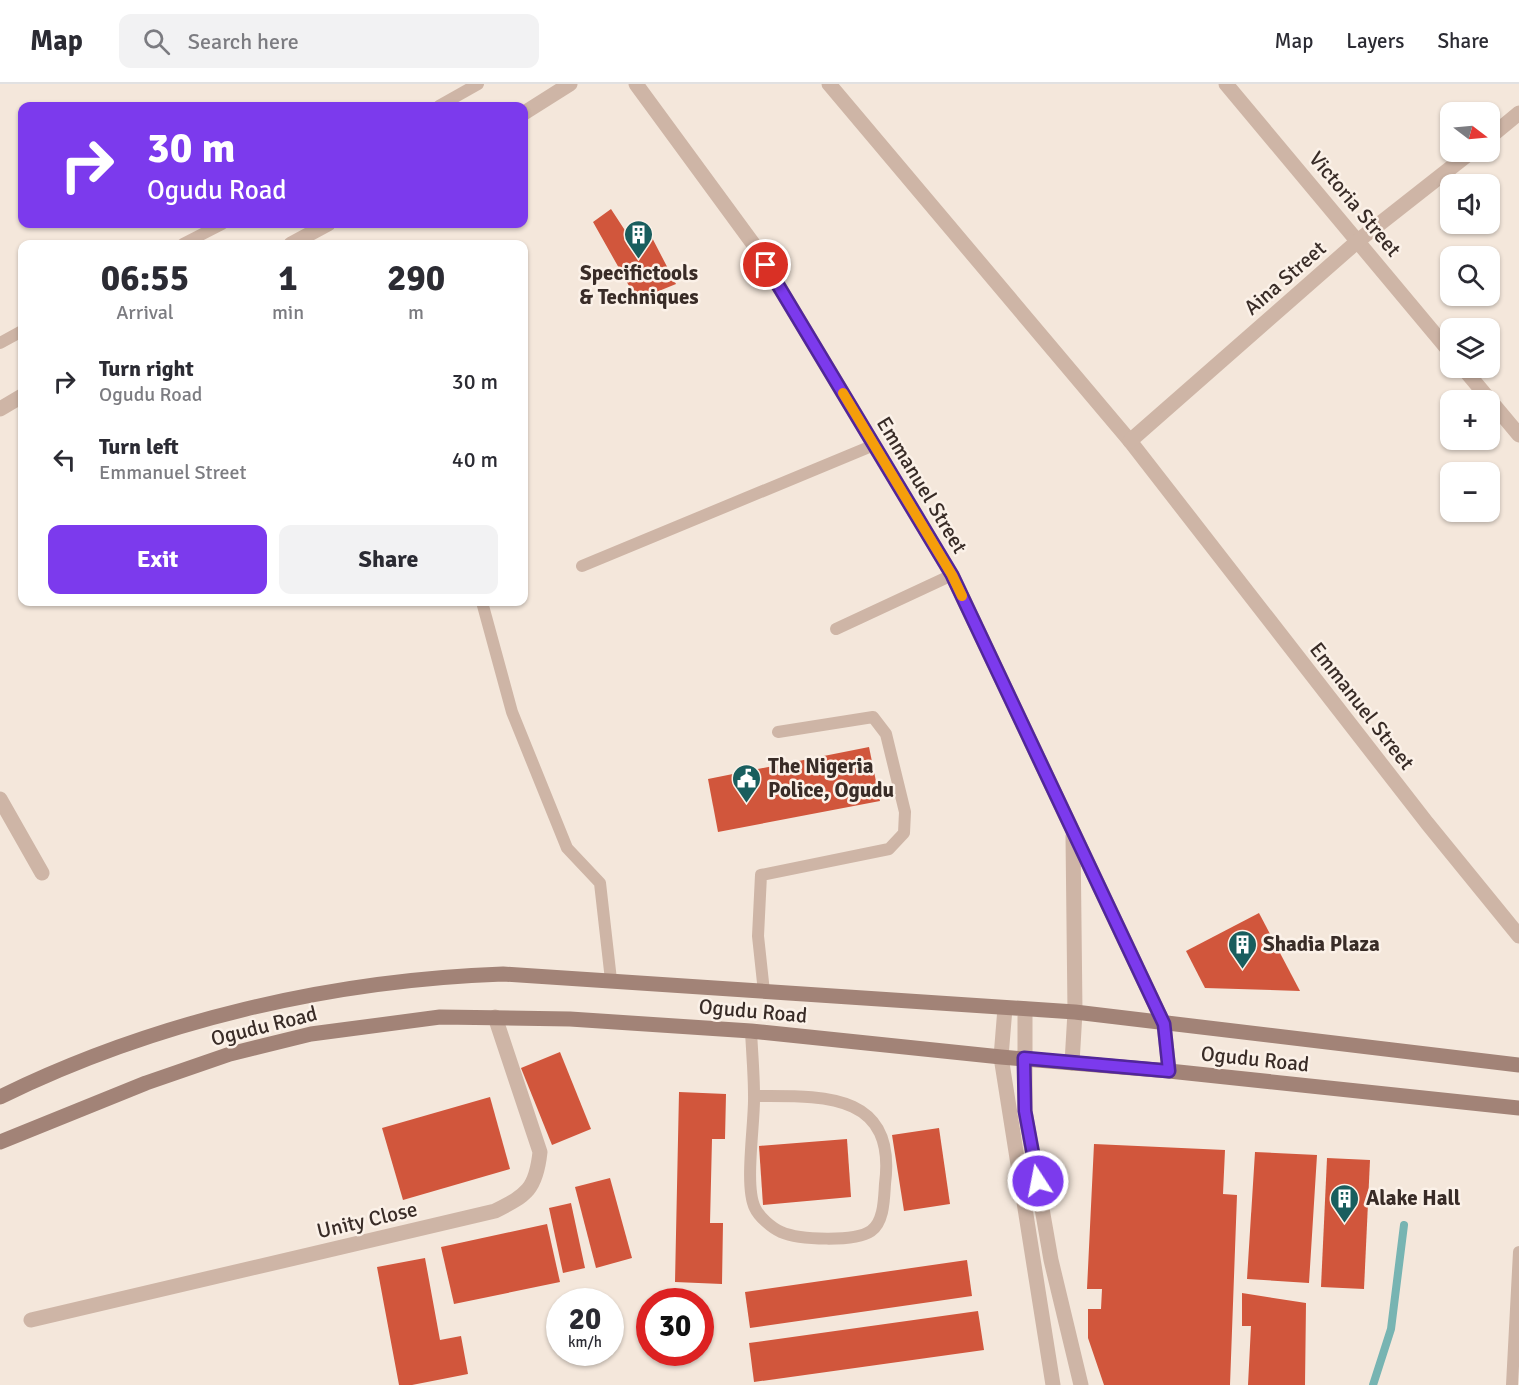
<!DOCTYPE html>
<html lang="en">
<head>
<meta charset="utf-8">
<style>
  :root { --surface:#fff; --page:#f2f2f3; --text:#2b2b33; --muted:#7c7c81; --line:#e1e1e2; --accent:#7c3aed }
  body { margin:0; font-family:Signika,sans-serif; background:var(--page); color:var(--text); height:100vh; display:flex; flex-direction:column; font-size:22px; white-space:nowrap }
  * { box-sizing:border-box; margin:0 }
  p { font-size:20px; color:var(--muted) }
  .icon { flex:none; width:33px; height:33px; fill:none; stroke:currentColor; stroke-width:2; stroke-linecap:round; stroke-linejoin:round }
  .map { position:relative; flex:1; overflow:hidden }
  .panel { position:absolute; left:18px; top:156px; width:510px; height:366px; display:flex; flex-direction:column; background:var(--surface); border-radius:12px; box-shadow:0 2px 4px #0004 }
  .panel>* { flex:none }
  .banner { position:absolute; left:18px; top:18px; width:510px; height:126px; border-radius:12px; box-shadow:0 2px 4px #0004; background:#7c3aed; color:#fff; overflow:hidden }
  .needle { width:39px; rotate:106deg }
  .buttons { position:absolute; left:1440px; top:18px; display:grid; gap:12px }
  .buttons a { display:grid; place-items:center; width:60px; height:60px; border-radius:12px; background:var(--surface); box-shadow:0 2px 4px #0004; font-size:30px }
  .speed { position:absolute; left:546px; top:1204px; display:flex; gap:12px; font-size:30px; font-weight:700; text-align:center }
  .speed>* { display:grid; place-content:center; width:78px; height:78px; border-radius:50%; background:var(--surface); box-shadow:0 2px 4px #0004; line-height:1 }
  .speed small { font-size:15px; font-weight:400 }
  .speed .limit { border:9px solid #d22; background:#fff; color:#111 }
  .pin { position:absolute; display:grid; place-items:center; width:51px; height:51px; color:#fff; margin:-26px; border:3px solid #fff; border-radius:50%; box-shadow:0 2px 6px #0007 }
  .me { position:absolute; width:66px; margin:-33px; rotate:349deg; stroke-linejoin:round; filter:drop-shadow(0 0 4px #0008) }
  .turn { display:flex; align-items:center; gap:21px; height:126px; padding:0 30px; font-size:27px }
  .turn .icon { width:78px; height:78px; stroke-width:2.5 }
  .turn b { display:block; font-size:42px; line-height:51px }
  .eta { display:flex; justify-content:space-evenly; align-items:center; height:102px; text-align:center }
  .eta b { font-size:36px; font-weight:800; line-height:42px }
  .primary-button { display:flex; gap:12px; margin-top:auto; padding:12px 30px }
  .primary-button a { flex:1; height:69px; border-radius:12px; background:var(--accent); color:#fff; font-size:24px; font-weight:800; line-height:69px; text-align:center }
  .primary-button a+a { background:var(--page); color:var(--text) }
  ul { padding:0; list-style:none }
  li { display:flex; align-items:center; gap:18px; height:78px; padding:0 30px }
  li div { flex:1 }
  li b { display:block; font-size:22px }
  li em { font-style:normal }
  header { display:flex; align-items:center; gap:36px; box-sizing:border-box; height:84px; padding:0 30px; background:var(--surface); border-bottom:2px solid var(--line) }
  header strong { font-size:28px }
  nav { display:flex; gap:33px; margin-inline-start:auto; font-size:21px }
  .search { width:420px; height:54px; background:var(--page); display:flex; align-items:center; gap:15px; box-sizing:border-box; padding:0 21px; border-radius:12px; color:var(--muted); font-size:22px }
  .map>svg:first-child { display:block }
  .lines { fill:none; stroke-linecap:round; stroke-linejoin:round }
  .stream { stroke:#77b4b2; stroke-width:8 }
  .building { fill:#d1563c }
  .lane { stroke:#ceb5a6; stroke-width:12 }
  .street { stroke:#ceb5a6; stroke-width:15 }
  .secondary { stroke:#a28377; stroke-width:15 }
  .route-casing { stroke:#51269a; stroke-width:15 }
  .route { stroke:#7c3aed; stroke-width:10 }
  .slow { stroke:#f59e0b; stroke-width:10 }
  .labels { text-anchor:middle; stroke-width:5; stroke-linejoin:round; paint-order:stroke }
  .street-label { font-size:21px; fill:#392c27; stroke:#fbf1e8 }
  .poi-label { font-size:21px; font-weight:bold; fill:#392c27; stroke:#fbf1e8; text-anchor:start }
</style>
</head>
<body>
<header>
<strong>Map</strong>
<div class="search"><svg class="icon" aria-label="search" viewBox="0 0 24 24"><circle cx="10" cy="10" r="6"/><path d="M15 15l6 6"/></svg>Search here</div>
<nav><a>Map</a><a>Layers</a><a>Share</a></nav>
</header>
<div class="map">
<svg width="1519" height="1301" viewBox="0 0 1519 1301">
  <rect width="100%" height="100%" fill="#f4e7db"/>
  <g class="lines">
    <!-- stream -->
    <polyline class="stream" points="1373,1301 1391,1245 1404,1141"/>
  </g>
  <!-- building -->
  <g class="building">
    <polygon points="611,125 628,151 647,144 676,200 637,216 593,138"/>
    <polygon points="869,663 880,717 718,748 708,695"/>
    <polygon points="1259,829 1300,907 1205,904 1186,867"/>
    <polygon points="560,968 591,1045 552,1061 521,984"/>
    <polygon points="679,1008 726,1010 725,1055 712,1055 710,1139 723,1139 722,1200 675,1198"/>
    <polygon points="490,1013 510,1085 403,1116 382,1044"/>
    <polygon points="939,1044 950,1120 904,1127 892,1051"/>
    <polygon points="847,1055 851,1113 763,1121 759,1062"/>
    <polygon points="1094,1060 1225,1066 1223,1110 1237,1111 1230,1301 1104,1301 1088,1254 1088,1225 1101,1225 1102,1205 1087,1205"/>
    <polygon points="1255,1068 1317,1071 1309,1199 1247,1195"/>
    <polygon points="1327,1074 1370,1076 1364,1205 1321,1203"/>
    <polygon points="610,1094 632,1174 596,1184 575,1103"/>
    <polygon points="571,1119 585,1184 563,1189 549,1124"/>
    <polygon points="547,1140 560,1198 454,1220 441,1163"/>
    <polygon points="425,1174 440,1256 461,1252 468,1290 412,1301 399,1301 377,1183"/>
    <polygon points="967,1176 972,1212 750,1244 745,1208"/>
    <polygon points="1242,1209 1306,1219 1305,1301 1248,1301 1251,1242 1242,1242"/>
    <polygon points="978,1227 984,1266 754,1298 749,1259"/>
  </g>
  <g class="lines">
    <!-- lane -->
    <g class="lane">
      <polyline points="439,22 478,0"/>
      <polyline points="183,160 222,140"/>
      <polyline points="0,259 22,247"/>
      <polyline points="582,482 874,361"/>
      <polyline points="482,518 512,628 567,764 600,799 611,896"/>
      <polyline points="836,545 952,491"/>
      <polyline points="764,908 758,852 761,791 889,765 904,749 905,728 886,650 873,633 778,648"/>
      <path d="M751,947C752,968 754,990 754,1011C755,1038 744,1102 755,1124C759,1133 772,1144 781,1148C799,1156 855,1158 871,1147C884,1138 884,1115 885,1100C897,1007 821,1012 755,1012"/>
      <polyline points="1512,1301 1519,1168"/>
    </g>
    <!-- street -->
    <g class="street">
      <polyline points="636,0 754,161 952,491 1164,940 1169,987"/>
      <polyline points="829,0 1130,357 1427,739 1519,852"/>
      <polyline points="1226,0 1450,268"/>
      <polyline points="524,29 570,0"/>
      <polyline points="1490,53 1519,29"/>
      <polyline points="291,160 328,140"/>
      <polyline points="1463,284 1519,351"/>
      <polyline points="0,325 22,312"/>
      <polyline points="1130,357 1359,156 1471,68"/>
      <polyline points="0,715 42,789"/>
      <polyline points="1005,924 1001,973 1053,1301"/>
      <polyline points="1025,925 1025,1027 1051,1176 1081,1301"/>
      <polyline points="1072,979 1075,928 1073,752"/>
      <path d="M31,1236L495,1127C527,1111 536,1105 540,1068L495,933"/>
    </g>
    <!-- secondary -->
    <g class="secondary">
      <path d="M0,1013C155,937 331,896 503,890L1075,928L1519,981"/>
      <polyline points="0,1058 146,999 230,970 311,950 440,933 570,935 751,947 1001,973 1169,987 1519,1024"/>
    </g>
  </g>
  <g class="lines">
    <defs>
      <polyline id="route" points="766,181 952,491 1164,940 1169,987 1024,974 1025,1027 1038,1097"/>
    </defs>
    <!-- route casing -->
    <use href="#route" class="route-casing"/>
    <!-- route -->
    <use href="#route" class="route"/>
    <!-- slow -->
    <polyline class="slow" points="843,309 952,491 962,512"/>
  </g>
  <!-- icons -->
  <defs>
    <symbol id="building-pin" viewBox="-11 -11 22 30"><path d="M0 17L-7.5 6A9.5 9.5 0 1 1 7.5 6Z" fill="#195e5e" stroke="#fbf1e8"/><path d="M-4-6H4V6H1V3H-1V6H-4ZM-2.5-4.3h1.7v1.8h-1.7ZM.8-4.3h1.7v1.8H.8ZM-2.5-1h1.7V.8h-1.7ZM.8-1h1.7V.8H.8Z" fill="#fff"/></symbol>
    <symbol id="civic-pin" viewBox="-11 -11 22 30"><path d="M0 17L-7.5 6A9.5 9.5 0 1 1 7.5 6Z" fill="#195e5e" stroke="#fbf1e8"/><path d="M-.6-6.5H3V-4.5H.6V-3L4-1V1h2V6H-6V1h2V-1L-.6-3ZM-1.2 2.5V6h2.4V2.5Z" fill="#fff"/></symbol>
  </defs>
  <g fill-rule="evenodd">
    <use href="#building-pin" x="622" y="134" width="33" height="45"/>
    <use href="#civic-pin" x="730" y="678" width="33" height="45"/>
    <use href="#building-pin" x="1226" y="844" width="33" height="45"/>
    <use href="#building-pin" x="1328" y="1098" width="33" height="45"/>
  </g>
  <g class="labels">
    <!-- street labels -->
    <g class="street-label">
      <text transform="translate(1355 120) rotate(50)" y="7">Victoria Street</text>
      <text transform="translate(1285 194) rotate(-41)" y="7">Aina Street</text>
      <text transform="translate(922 401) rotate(59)" y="7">Emmanuel Street</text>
      <text transform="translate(1362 622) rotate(52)" y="7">Emmanuel Street</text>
      <text transform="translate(753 927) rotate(5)" y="7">Ogudu Road</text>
      <text transform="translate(264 942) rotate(-14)" y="7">Ogudu Road</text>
      <text transform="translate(1255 975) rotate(6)" y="7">Ogudu Road</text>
      <text transform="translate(367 1136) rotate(-13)" y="7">Unity Close</text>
    </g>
    <!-- poi labels -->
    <g class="poi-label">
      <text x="639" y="196" text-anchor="middle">Specifictools<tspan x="639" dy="24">&amp; Techniques</tspan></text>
      <text x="768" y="689">The Nigeria<tspan x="768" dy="24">Police, Ogudu</tspan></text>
      <text x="1263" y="867">Shadia Plaza</text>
      <text x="1366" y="1121">Alake Hall</text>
    </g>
  </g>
</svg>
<div class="buttons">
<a><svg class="needle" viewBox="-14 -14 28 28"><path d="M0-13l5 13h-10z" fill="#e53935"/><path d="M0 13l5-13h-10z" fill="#7c7c81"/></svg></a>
<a><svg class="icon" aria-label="sound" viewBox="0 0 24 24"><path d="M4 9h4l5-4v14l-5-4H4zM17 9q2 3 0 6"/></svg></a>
<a><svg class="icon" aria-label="search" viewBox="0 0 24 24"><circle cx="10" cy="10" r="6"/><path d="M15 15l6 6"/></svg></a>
<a><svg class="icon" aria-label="layers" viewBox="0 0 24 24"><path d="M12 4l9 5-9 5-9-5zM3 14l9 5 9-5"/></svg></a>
<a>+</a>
<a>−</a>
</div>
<div class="speed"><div>20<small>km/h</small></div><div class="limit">30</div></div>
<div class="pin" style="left:766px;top:181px;background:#d93025"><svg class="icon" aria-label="arrive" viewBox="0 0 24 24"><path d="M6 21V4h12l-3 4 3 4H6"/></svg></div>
<svg class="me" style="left:1038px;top:1097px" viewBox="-20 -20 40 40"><circle r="17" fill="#7c3aed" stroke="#fff" stroke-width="3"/><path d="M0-11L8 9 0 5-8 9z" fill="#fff"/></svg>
<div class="banner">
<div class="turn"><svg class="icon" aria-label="right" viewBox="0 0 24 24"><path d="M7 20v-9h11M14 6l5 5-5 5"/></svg><div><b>30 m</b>Ogudu Road</div></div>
</div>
<section class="panel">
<div class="eta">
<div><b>06:55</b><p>Arrival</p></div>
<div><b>1</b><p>min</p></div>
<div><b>290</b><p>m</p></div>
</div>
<ul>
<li><svg class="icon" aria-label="right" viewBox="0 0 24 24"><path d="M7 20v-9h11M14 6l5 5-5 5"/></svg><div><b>Turn right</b><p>Ogudu Road</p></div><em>30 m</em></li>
<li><svg class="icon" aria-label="left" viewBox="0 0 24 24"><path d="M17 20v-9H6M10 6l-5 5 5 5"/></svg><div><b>Turn left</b><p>Emmanuel Street</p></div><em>40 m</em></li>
</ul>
<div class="primary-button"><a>Exit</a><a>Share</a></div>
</section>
</div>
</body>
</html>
